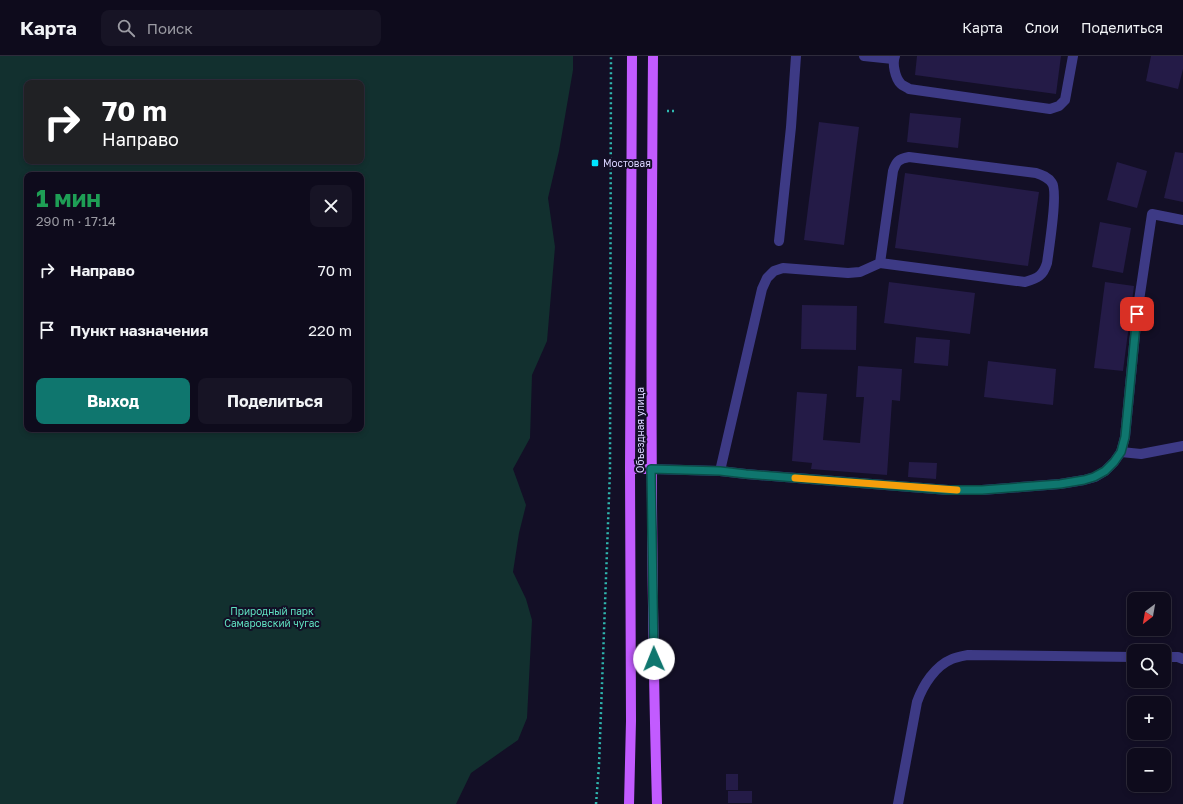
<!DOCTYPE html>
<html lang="ru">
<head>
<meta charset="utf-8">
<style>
  :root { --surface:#0e0b1c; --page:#171425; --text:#f1f3f6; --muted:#9b9ba3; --line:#2e2b3b; --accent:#0f766e }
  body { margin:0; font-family:"Golos Text",sans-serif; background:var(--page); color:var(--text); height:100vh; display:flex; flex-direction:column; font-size:15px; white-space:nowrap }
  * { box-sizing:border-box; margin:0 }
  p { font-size:13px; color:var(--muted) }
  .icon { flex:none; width:22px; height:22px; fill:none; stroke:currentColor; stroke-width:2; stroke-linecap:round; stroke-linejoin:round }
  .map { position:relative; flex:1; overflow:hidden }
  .drawer { position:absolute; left:24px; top:116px; width:340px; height:260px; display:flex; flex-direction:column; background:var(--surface); border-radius:8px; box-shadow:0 2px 6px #0003,0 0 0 1px var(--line) }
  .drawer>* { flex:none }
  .top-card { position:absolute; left:24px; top:24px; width:340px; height:84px; border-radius:8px; box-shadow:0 2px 6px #0003,0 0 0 1px var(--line); background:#202124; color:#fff; overflow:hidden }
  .needle { width:26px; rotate:211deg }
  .buttons { position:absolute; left:1127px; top:536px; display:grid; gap:8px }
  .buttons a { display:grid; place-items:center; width:44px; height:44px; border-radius:8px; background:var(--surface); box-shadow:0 2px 6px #0003,0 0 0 1px var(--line); font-size:20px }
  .pin { position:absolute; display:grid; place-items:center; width:34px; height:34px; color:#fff; margin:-17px; border-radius:8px; box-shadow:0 2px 6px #0006 }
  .me { position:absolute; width:44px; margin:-22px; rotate:359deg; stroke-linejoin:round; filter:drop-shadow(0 0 3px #0008) }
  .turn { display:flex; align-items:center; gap:14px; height:84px; padding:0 12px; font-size:18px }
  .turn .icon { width:52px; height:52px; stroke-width:2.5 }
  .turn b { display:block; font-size:28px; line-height:34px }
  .round { display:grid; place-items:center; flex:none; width:42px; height:42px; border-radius:8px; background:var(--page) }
  .overview { display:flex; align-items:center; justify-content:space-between; height:68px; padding:0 12px }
  h1 { font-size:24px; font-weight:700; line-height:30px; color:#1e9e55 }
  .button { display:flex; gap:8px; margin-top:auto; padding:8px 12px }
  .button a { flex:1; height:46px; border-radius:8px; background:var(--accent); color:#fff; font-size:16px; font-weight:700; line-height:46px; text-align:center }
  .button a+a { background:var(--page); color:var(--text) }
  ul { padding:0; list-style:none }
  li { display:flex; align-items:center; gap:12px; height:60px; padding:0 12px }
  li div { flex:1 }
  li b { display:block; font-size:15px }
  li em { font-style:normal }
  header { display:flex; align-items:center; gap:24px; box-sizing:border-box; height:56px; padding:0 20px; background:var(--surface); border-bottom:1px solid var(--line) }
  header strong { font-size:19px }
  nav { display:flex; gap:22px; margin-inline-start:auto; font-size:14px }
  .search { width:280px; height:36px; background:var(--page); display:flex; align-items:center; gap:10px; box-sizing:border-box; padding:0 14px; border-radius:8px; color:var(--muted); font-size:15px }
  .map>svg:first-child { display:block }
  .green { fill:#12302f; fill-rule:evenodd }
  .building { fill:#241b47 }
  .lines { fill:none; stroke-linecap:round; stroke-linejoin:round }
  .path { stroke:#2fb8b0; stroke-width:2.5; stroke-dasharray:2 3; stroke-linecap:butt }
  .service { stroke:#3d3a85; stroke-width:10 }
  .primary { stroke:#c25bff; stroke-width:10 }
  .route-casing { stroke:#0a4d48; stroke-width:10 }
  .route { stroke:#0f766e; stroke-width:7 }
  .slow { stroke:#f59e0b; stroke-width:7 }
  .poi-dot { fill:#00e5ff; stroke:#130f26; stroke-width:1.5 }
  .labels { text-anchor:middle; stroke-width:4; stroke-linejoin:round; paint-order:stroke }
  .poi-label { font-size:10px; fill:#d9d4ff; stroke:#130f26; text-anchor:start }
  .street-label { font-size:10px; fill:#d9d4ff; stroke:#130f26 }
  .park-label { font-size:10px; fill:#5fe0c0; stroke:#130f26 }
</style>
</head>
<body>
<header>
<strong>Карта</strong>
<div class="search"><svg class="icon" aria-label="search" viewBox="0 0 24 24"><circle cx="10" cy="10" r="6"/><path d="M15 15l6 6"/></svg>Поиск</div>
<nav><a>Карта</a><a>Слои</a><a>Поделиться</a></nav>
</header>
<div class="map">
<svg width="1183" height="748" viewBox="0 0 1183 748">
  <rect width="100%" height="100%" fill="#130f26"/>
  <!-- green -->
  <path class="green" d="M0,0H573V14L559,95L548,142L555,191L547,285L532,319L530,382L513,413L526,449L519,477L513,516L526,543L532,564L527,662L518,684L471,717L456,748H0ZM27,27H361V105H27ZM27,119H361V373H27Z"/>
  <!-- building -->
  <g class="building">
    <polygon points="917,0 1061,0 1056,38 915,19"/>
    <polygon points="1151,0 1183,0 1183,13 1178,33 1146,25"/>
    <polygon points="910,57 961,62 958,92 907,86"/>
    <polygon points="819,66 859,71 844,189 804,184"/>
    <polygon points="1175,96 1183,97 1183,146 1164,142"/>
    <polygon points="1117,106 1147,115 1137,152 1107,144"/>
    <polygon points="905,117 1039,136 1028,210 895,192"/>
    <polygon points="1100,166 1131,172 1123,217 1092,211"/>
    <polygon points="889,226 975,237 970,278 884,267"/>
    <polygon points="1105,226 1134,230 1123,315 1094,312"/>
    <polygon points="802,249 857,250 856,294 801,293"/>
    <polygon points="916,281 950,284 948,310 914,307"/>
    <polygon points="988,305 1056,313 1053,349 984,341"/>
    <polygon points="858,310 902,313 900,345 892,344 887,419 811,413 812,407 792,405 797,336 827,338 823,384 860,387 864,341 856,341"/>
    <polygon points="909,406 937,407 936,423 908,421"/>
    <rect x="726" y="718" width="12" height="16"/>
    <rect x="728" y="735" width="24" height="12"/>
  </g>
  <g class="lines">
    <!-- path -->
    <g class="path">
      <polyline points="667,55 674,55"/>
      <polyline points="596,748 599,709 610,414 611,0"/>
    </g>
    <!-- service -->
    <g class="service">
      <polyline points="864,0 893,3"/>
      <path d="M895,0C892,7 895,22 901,28C903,30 907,31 909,33L1050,53L1059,50L1065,44L1073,0"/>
      <polyline points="779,185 791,71 796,0"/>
      <polyline points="1121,396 1141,398 1183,390"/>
      <polyline points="651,413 720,415 746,418 948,434 982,434 1060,428 1084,424 1095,421 1105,415 1114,406 1121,396 1125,381 1137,258 1152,158 1183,164"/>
      <path d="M720,415L762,233L767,222L774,215L783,212L848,217L860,216L880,207L1025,226C1038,222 1043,220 1047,207C1049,193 1058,135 1052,127C1048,121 1042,119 1036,117L909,101C898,103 896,106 893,115L880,207"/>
      <polyline points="1164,601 1178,601 1183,603"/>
      <path d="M898,748L917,646C923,629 935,610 952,603C957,601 963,600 968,599L1134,601"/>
    </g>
    <!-- primary -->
    <g class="primary">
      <path d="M653,0C651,249 650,499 657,748"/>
      <polyline points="630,413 651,413"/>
      <polyline points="629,748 631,665 630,413 632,0"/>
    </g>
  </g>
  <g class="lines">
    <defs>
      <polyline id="route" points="654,603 651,413 720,415 746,418 948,434 982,434 1060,428 1084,424 1094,421 1105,415 1114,406 1121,396 1125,381 1137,258"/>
    </defs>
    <!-- route casing -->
    <use href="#route" class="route-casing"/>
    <!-- route -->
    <use href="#route" class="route"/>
    <!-- slow -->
    <polyline class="slow" points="795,422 957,434"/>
  </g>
  <!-- markers -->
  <rect class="poi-dot" x="591" y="103" width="8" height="8" rx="2"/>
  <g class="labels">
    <!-- poi labels -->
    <g class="poi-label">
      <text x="603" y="111">Мостовая</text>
    </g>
    <!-- street labels -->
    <g class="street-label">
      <text transform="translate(640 374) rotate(-90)" y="4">Объездная улица</text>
    </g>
    <!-- park labels -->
    <g class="park-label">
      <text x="272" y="559">Природный парк<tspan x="272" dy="12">Самаровский чугас</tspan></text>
    </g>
  </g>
</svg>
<div class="buttons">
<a><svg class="needle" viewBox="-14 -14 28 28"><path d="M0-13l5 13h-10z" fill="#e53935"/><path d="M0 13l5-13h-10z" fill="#9b9ba3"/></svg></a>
<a><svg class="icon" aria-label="search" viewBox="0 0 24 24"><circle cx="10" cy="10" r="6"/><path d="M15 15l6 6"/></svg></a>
<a>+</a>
<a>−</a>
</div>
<div class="pin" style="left:1137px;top:258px;background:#d93025"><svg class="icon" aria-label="arrive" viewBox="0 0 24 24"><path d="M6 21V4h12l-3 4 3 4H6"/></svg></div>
<svg class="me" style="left:654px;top:603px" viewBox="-20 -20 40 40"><circle r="19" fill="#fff"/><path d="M0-13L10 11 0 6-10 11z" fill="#0f766e"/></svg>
<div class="top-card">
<div class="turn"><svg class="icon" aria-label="right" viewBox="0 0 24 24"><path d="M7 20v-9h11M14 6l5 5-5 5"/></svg><div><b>70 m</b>Направо</div></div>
</div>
<section class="drawer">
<div class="overview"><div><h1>1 мин</h1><p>290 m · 17:14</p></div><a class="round"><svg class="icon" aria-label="close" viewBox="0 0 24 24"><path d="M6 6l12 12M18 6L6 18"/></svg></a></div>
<ul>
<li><svg class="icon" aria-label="right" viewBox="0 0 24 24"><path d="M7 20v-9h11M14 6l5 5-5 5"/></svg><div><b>Направо</b></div><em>70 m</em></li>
<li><svg class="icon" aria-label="arrive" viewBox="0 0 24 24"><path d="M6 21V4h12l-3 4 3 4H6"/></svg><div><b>Пункт назначения</b></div><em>220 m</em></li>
</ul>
<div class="button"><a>Выход</a><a>Поделиться</a></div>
</section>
</div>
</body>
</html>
